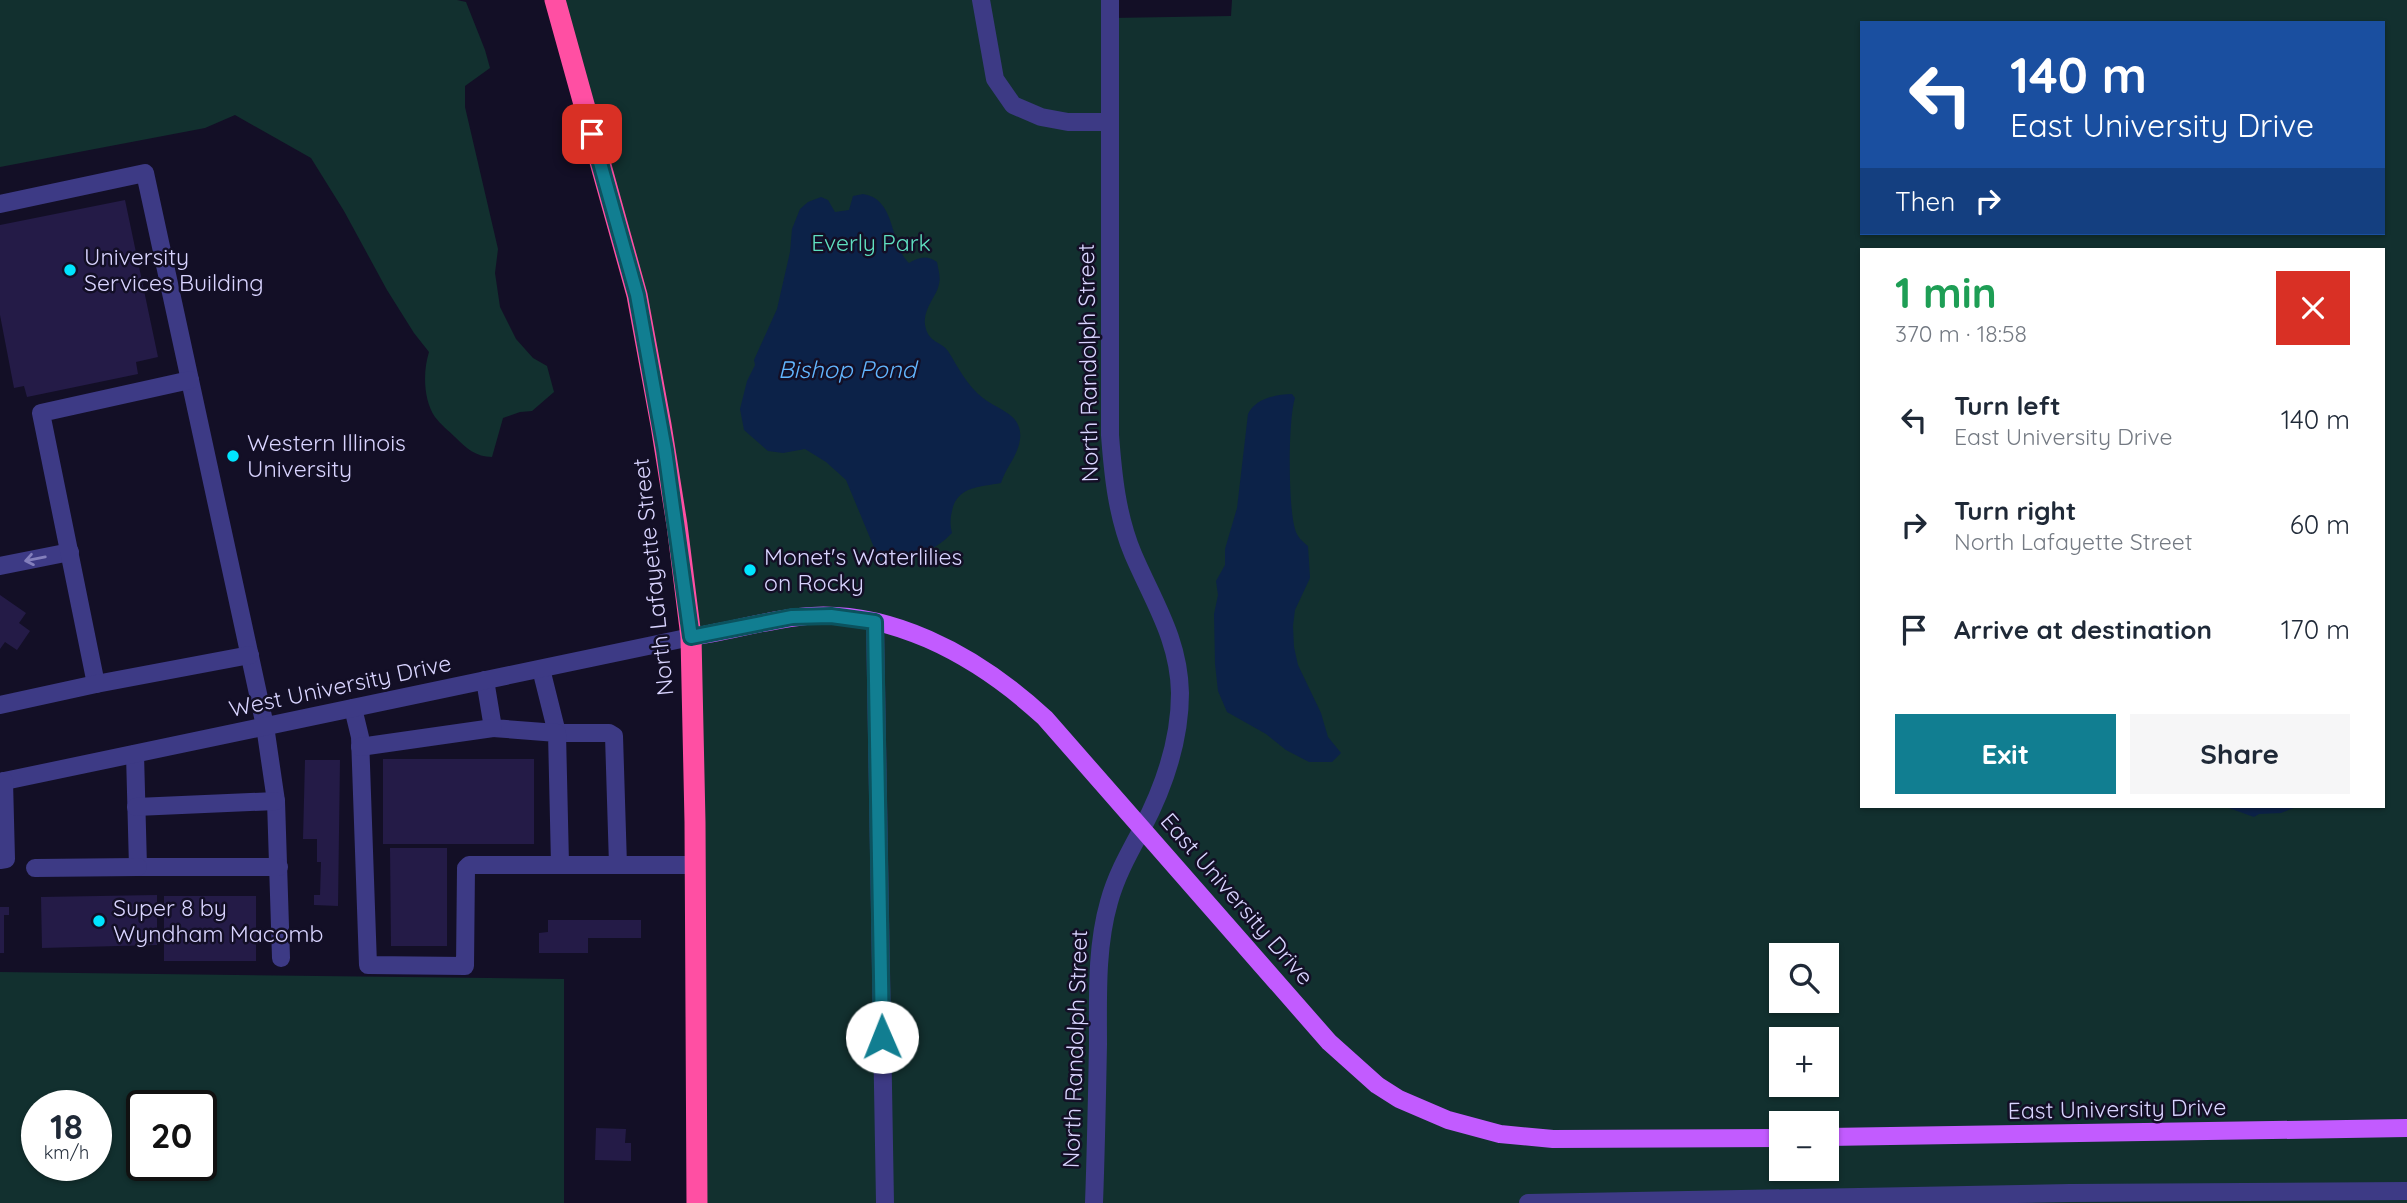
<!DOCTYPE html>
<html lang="en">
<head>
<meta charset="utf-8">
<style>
  :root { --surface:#fff; --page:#f6f6f7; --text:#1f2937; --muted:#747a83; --accent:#117e91 }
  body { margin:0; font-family:Quicksand,sans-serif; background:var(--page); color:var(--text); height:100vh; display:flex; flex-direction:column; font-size:26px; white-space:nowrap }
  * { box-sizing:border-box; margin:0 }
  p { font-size:23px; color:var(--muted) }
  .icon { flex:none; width:38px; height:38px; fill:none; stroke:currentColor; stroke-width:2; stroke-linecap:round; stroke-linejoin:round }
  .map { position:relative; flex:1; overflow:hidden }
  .details { position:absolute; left:1860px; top:248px; width:525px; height:560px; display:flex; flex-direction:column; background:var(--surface); border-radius:0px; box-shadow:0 2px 5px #0004 }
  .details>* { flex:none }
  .hud { position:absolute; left:1860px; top:21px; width:525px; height:214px; border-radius:0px; box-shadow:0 2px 5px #0004; background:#1a4fa0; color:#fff; overflow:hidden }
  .controls { position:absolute; left:1769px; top:943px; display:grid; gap:14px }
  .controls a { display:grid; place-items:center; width:70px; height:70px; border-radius:0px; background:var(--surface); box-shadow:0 2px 5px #0004; font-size:35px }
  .speed { position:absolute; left:21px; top:1090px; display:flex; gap:14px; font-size:35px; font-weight:700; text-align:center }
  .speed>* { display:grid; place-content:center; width:91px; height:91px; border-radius:50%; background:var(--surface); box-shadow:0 2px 5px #0004; line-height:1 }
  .speed small { font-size:18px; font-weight:400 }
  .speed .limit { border:4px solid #111; border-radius:10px; background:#fff; color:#111 }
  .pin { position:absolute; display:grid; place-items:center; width:60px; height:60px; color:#fff; margin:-30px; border-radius:14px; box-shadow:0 4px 10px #0006 }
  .me { position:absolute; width:77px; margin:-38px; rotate:359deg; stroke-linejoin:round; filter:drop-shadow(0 0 5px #0008) }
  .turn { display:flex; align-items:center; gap:24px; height:147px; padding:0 35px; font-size:32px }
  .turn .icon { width:91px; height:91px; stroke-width:2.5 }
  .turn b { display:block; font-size:49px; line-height:60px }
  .then { display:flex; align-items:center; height:66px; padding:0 35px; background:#0003; gap:14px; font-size:26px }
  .round { display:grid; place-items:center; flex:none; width:74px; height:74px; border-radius:0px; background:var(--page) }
  .summary { display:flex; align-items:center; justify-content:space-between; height:119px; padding:0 35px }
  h1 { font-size:42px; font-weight:700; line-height:52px; color:#1e9e55 }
  .button { display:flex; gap:14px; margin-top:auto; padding:14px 35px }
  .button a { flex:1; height:80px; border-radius:0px; background:var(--accent); color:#fff; font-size:28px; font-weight:700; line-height:80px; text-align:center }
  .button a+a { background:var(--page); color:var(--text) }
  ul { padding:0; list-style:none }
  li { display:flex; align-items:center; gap:21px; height:105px; padding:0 35px }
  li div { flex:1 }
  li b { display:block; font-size:26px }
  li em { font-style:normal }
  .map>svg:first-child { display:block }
  .green { fill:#12302f; fill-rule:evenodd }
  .water { fill:#0c2248 }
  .building { fill:#241b47 }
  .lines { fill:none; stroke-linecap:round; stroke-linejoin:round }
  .minor { stroke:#3d3a85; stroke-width:18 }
  .major { stroke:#c25bff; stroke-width:18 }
  .highway { stroke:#ff4fa3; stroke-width:21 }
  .oneway { stroke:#837fbc }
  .route-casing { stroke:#0b525e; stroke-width:18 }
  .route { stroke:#117e91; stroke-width:12 }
  .poi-dot { fill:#00e5ff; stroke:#130f26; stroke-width:2.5 }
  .labels { text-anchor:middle; stroke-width:5; stroke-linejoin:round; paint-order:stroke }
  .park-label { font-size:23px; fill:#5fe0c0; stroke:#130f26 }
  .poi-label { font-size:23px; fill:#d9d4ff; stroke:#130f26; text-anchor:start }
  .street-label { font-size:23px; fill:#d9d4ff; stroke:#130f26 }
  .water-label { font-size:24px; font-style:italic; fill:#62b6ff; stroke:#130f26 }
</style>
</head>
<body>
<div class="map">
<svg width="2407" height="1203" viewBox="0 0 2407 1203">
  <rect width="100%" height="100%" fill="#130f26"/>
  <!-- green -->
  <g class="green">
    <path d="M0,0H457L466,2L485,50L490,68L465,86V107L498,249L495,273L500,307L516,339L533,358L547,366L554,392L532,411L520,412L503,418L492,457C476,457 466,448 455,437C449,431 440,424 435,417C423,399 423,371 429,352L414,333L387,290L344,211L311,158L235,115L205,128L0,167Z"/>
    <path d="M556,0H1111V18L1231,16L1232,0H2407V1203H697L692,659L661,425ZM1862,23H2384V233H1862ZM1862,250H2384V807H1862ZM1782,956H1827V1001H1782ZM1782,1040H1827V1085H1782ZM1782,1124H1827V1169H1782Z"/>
    <path d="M0,972L564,979V1203H0ZM37,1106H96V1166H37ZM142,1106H201V1166H142Z"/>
  </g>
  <!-- water -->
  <g class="water">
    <path d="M863,194C897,199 889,245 909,263C919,257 927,255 937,262C938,268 941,278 939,284C937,297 920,311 926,329C930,343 942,342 948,351C958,367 967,386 983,398C998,410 1023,414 1020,439C1018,456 1006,467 1001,483C980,487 957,486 952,511C950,518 950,525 952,533C933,553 908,560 881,561L878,557L846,480L826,462L805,449L783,453L768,451L744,430L740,409L747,381L755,365L754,360L777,309L790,252L792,229L800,209L808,202L821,197L828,200L835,212L849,210L853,196Z"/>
    <path d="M1292,394L1295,398C1288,420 1288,506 1295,529C1297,537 1302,541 1308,546L1310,578L1295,610L1293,626L1294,647L1298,665L1321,713L1328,737L1341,753L1332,762H1309L1286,750L1266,734L1227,712L1218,691L1215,664L1214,614L1218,595L1216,581L1225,565V549L1237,508L1248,414C1255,399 1276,394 1292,394Z"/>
    <polygon points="2226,807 2296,807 2281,813 2259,814 2254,817"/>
  </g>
  <!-- building -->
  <g class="building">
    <polygon points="125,200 158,357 136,362 138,374 27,397 24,386 14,388 0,315 0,225"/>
    <polygon points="0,595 26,613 19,623 30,631 17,650 5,642 0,649"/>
    <rect x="383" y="759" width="151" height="85"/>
    <polygon points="305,760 340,760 338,906 314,905 314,895 320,895 321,862 317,862 317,839 303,839"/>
    <polygon points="390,848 447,848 447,946 391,946"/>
    <polygon points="157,895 157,945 42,948 41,897"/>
    <rect x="164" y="896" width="92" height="65"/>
    <polygon points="0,907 9,907 9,915 4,915 4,953 0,953"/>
    <polygon points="548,920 641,920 641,938 588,938 588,953 539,953 539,933 548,932"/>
    <polygon points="596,1128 626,1129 625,1143 631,1143 631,1161 595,1160"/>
  </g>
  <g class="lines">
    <!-- minor -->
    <g class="minor">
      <polyline points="981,0 995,79 1013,105 1041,117 1068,122 1110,122"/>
      <polyline points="0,204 145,173 265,726 276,801 281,958"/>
      <polyline points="0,566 70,552"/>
      <polyline points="875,622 885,1203"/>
      <polyline points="541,669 557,733 609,733 614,736 618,865"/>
      <polyline points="485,680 493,728 557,733 560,864"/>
      <polyline points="96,684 41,413 190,380"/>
      <polyline points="0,705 96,684 250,655"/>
      <polyline points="353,708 360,737 368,965 465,966 466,868 469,865 696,865"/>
      <polyline points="360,747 493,728"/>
      <polyline points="135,754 138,867 279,867"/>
      <polyline points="0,782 691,637"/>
      <polyline points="136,807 276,801"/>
      <polyline points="0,860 6,859 4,781"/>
      <polyline points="35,868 138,867"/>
      <path d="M1094,1203C1096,1150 1097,1097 1098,1044C1098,997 1096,947 1109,902C1116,876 1129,853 1142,829C1164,787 1180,742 1180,693C1179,639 1153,601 1133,554C1117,516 1113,475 1110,435V0"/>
      <polyline points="1528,1203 2070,1193 2407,1191"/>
    </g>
    <!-- major -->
    <g class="major">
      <path d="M691,637C724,632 757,623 790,618C885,603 978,656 1045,718L1329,1042L1377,1085L1399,1099L1448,1120L1500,1134L1553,1139L1782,1138"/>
      <polyline points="1827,1137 2407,1128"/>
    </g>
    <!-- highway -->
    <polyline class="highway" points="555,0 637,295 661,425 677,525 691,637 695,822 697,1203"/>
  </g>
  <!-- one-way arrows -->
  <defs><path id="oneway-shaft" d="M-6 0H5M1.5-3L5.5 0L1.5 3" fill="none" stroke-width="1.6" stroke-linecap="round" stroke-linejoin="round" transform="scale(1.75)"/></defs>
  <use class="oneway" href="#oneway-shaft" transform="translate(35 559) rotate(169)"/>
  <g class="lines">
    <defs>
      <polyline id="route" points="592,134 637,295 665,450 691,637 792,617 831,616 875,622 882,1037"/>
    </defs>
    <!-- route casing -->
    <use href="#route" class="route-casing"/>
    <!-- route -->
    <use href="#route" class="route"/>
  </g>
  <!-- markers -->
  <g class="poi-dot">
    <circle cx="70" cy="270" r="7"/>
    <circle cx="233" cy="456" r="7"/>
    <circle cx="750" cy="570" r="7"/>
    <circle cx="99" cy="921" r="7"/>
  </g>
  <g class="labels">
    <!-- park labels -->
    <g class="park-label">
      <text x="871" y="251">Everly Park</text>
    </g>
    <!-- poi labels -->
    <g class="poi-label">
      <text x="84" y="265">University<tspan x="84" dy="26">Services Building</tspan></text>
      <text x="247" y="451">Western Illinois<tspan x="247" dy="26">University</tspan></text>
      <text x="764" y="565">Monet's Waterlilies<tspan x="764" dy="26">on Rocky</tspan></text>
      <text x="113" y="916">Super 8 by<tspan x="113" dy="26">Wyndham Macomb</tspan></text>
    </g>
    <!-- street labels -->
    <g class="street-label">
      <text transform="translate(1088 363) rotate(-91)" y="8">North Randolph Street</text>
      <text transform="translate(653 577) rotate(-96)" y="8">North Lafayette Street</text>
      <text transform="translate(340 686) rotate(-12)" y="8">West University Drive</text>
      <text transform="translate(1237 899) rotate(49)" y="8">East University Drive</text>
      <text transform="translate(1075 1049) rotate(-88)" y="8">North Randolph Street</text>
      <text transform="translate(2117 1109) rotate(-1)" y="8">East University Drive</text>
    </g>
    <!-- water labels -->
    <g class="water-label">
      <text x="847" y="378">Bishop Pond</text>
    </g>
  </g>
</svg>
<div class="controls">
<a><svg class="icon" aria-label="search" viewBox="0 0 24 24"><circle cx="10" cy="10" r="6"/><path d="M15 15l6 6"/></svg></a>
<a>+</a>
<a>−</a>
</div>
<div class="speed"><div>18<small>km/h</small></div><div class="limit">20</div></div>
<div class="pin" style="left:592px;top:134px;background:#d93025"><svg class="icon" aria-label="arrive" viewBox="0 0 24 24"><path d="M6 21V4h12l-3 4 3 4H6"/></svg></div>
<svg class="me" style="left:882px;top:1037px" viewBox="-20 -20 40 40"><circle r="19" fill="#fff"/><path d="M0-13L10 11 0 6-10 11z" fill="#117e91"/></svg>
<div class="hud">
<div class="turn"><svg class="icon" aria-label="left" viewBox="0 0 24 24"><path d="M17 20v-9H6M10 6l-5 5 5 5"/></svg><div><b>140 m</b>East University Drive</div></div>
<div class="then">Then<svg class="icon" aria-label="right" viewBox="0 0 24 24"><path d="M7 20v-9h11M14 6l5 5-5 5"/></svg></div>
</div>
<section class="details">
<div class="summary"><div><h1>1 min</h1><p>370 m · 18:58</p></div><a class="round" style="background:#d93025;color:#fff"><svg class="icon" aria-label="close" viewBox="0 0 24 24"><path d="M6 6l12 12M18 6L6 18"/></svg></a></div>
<ul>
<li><svg class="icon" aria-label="left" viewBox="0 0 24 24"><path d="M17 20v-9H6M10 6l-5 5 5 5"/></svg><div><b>Turn left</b><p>East University Drive</p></div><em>140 m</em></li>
<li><svg class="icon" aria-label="right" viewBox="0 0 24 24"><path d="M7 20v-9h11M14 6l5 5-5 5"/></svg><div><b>Turn right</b><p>North Lafayette Street</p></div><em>60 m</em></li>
<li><svg class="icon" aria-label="arrive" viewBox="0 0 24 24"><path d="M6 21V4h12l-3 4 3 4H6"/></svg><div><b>Arrive at destination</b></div><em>170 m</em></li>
</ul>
<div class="button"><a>Exit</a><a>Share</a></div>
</section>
</div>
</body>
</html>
